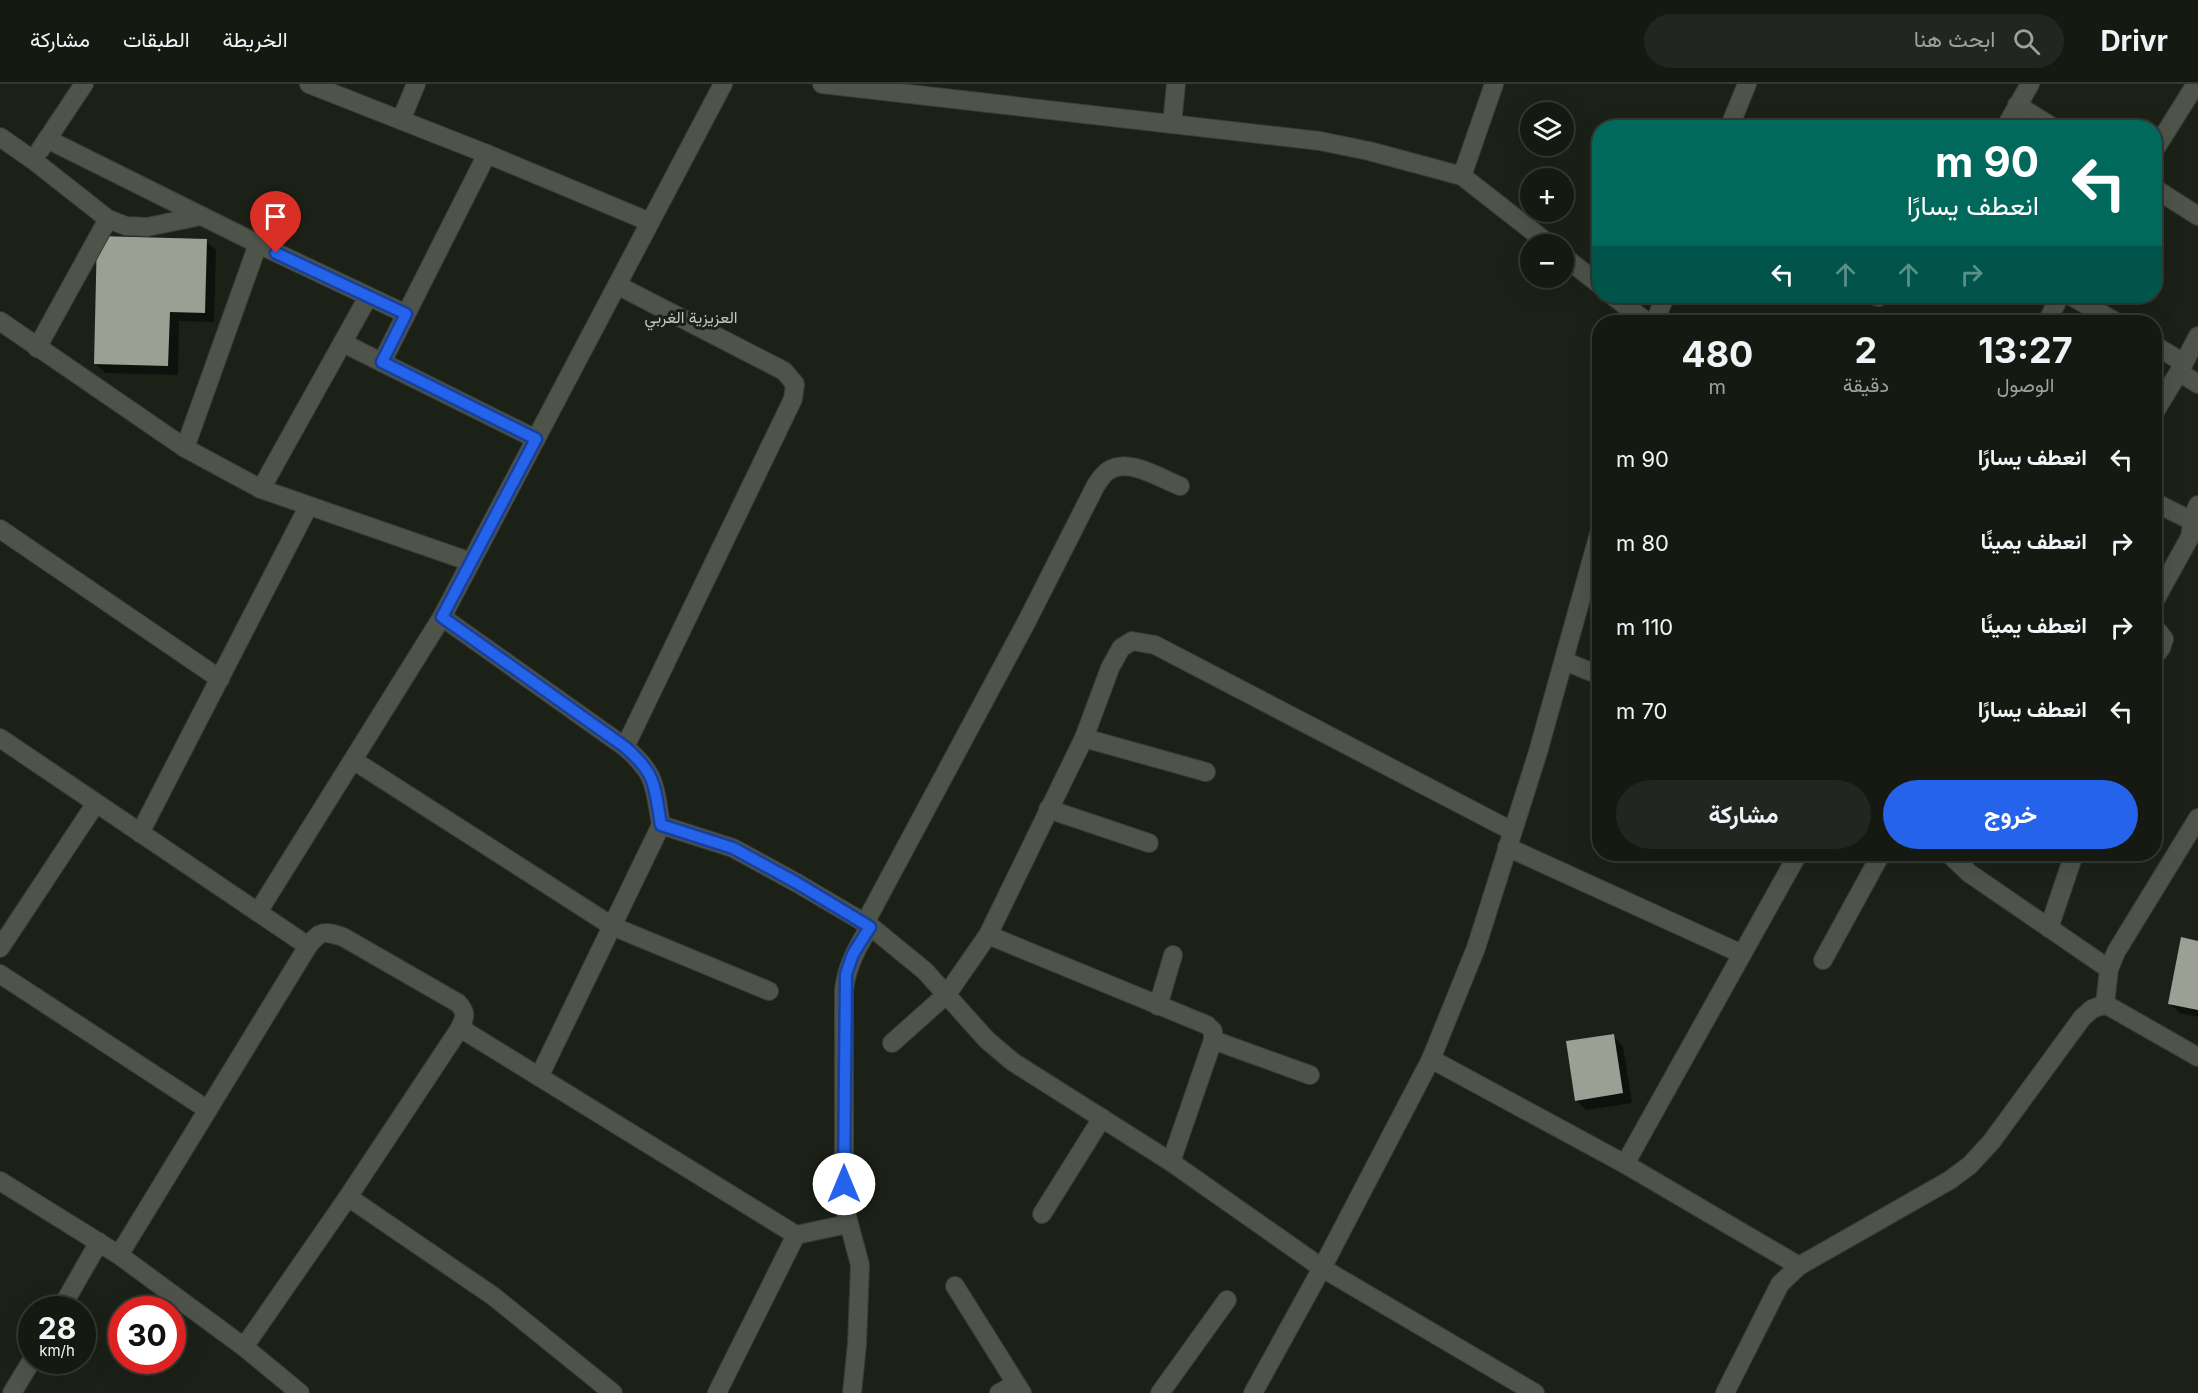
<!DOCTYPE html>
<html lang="ar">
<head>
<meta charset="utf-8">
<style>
  :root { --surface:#151912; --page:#222620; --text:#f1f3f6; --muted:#9da09f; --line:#343832; --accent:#2563eb }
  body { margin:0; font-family:Inter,Vazirmatn,sans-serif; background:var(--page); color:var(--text); direction:rtl; height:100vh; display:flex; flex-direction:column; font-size:22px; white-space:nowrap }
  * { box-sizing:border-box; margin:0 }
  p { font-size:20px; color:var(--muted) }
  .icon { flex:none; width:33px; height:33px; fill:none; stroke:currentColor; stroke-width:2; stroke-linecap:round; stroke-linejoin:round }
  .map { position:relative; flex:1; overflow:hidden; direction:ltr }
  .side { position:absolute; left:1592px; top:231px; width:570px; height:546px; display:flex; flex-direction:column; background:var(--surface); border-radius:24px; box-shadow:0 6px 24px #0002,0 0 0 2px var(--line); direction:rtl }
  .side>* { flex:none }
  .top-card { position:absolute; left:1592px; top:36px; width:570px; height:183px; border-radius:24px; box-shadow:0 6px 24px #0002,0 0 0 2px var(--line); direction:rtl; background:#00695c; color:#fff; overflow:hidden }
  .buttons { position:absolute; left:1520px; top:18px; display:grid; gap:12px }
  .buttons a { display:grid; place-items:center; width:54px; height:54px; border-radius:50%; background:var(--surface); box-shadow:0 6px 24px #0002,0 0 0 2px var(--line); font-size:30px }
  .speed { position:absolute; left:18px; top:1212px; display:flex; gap:12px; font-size:30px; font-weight:700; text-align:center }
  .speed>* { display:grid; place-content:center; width:78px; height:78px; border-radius:50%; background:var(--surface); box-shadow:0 6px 24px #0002,0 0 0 2px var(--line); line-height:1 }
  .speed small { font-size:15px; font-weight:400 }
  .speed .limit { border:9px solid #d22; background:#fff; color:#111 }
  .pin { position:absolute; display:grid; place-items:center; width:51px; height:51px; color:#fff; margin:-62px -26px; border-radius:50% 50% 50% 0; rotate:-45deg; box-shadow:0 0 6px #0007 }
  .pin .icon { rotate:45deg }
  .me { position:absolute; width:66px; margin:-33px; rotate:0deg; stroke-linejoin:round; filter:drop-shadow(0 0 4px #0008) }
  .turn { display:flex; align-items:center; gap:21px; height:126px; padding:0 24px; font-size:27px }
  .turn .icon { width:78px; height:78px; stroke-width:2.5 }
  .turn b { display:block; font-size:42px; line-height:51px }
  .lanes { display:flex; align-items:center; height:57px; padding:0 24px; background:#0003; justify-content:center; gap:30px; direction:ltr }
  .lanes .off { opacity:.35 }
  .eta { display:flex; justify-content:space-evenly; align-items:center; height:102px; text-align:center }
  .eta b { font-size:36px; font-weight:700; line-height:42px }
  .cta { display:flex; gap:12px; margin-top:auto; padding:12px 24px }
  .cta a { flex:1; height:69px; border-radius:36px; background:var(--accent); color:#fff; font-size:24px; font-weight:700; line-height:69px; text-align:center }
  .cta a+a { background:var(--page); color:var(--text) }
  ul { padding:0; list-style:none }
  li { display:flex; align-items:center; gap:18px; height:84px; padding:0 24px }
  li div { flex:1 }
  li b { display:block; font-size:22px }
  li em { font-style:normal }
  header { display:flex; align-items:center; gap:36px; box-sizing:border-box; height:84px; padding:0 30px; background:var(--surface); border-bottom:2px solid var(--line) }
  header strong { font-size:28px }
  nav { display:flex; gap:33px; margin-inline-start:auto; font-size:21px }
  .search { width:420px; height:54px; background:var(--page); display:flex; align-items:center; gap:15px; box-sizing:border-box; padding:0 21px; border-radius:33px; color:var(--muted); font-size:22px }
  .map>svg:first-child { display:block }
  .shadow { fill:#0007 }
  .building { fill:#9aa094 }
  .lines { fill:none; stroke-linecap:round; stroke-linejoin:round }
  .street-casing { stroke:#393d36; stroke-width:20 }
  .street { stroke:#4f544a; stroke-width:18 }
  .route-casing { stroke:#184099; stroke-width:15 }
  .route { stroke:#2563eb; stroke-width:10 }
  .labels { text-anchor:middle; stroke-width:6; stroke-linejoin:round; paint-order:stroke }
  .neighbourhood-label { font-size:16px; fill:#c3c9bd; stroke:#1c2118 }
</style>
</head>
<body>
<header>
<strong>Drivr</strong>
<div class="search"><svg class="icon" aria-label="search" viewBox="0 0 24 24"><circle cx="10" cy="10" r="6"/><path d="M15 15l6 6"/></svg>ابحث هنا</div>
<nav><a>الخريطة</a><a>الطبقات</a><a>مشاركة</a></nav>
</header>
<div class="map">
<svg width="2198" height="1309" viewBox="0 0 2198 1309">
  <rect width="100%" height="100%" fill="#1c2118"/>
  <!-- shadow -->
  <g class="shadow">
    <polygon points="206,157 216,166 214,238 179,237 178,291 105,289 95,279"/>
    <polygon points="2198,858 2198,933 2180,929 2170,920"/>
    <polygon points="1613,952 1623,962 1632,1019 1586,1026 1576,1016"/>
  </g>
  <!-- building -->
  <g class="building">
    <polygon points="97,152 207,155 205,229 170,228 168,282 94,280"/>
    <polygon points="2181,853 2198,857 2198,926 2168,920"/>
    <polygon points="1614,950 1623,1009 1575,1017 1566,957"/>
  </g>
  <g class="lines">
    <defs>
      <g id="street">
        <polyline points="309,0 487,70 650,138"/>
        <polyline points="822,0 1320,57 1369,67 1462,92 1549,160"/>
        <polyline points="2017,21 2054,44"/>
        <polyline points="401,36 416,0"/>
        <polyline points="1172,40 1176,0"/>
        <polyline points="1729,44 1747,0"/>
        <polyline points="2005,44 2030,0"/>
        <polyline points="0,53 33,76 108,135 126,142 147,143 201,132"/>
        <polyline points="47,55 258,160 406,230"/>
        <polyline points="40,66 84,0"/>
        <polyline points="2154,67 2196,0"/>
        <polyline points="1462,92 1494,0"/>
        <polyline points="2154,104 2198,132"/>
        <polyline points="1563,172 1599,200"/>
        <polyline points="617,201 784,287 795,300 793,315 625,663"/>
        <polyline points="1613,212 1647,238"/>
        <polyline points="1876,212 1879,213"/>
        <polyline points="2071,212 2116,238"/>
        <polyline points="0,237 185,364 261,405 471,478"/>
        <polyline points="1655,238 1665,212"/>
        <polyline points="2047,238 2060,212"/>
        <polyline points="2198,252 2179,288 2198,300"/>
        <polyline points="343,259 536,355"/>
        <polyline points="2154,261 2184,279"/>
        <polyline points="37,264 108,135"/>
        <polyline points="382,278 487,70"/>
        <polyline points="2154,329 2179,288"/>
        <polyline points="185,364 258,160"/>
        <polyline points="261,405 368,213"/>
        <polyline points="2154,418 2192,437"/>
        <polyline points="0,445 220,595"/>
        <polyline points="2154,518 2190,453 2194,430 2198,421"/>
        <path d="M442,533L625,663C657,691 654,701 661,741"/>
        <polyline points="2154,542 2164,555 2161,564 2154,573"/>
        <polyline points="1564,577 1599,591"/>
        <polyline points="0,654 308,862 119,1171"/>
        <polyline points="1084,654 1206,688"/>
        <polyline points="353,676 612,842 769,907"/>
        <polyline points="1048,725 1149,759"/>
        <polyline points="140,749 308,423"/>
        <polyline points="1507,763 1742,870"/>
        <polyline points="1949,770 1969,789 2109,885"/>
        <polyline points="258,828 442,533 723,0"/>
        <path d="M865,839L1027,537L1096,401C1099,397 1103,390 1108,387C1129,373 1159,394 1180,402"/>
        <polyline points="2049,844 2074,770"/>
        <polyline points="988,851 1207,941 1213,947 1213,956 1171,1078"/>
        <path d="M308,862C321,846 324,847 343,853L458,919C467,929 465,933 460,944"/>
        <polyline points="0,864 96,719"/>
        <polyline points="1823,876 1881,770"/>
        <polyline points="0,890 208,1026"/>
        <polyline points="2105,920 2109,885 2116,868 2198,734"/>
        <polyline points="1158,922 1173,871"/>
        <polyline points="1213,956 1310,991"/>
        <polyline points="892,959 947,910 988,851 1084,654 1110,584 1121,564 1132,557 1155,561 1512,747"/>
        <polyline points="1431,975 1625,1080 1799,1182"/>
        <polyline points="539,993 661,741 733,764 797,799 870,842 925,887 987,956 1013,978 1171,1078 1322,1184 1535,1309"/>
        <polyline points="1625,1080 1798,770"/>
        <polyline points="0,1097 119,1171 244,1263 300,1309"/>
        <polyline points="348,1113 493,1212 613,1309"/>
        <polyline points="1042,1130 1102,1034"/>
        <polyline points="955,1202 1022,1309"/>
        <polyline points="60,1226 99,1158"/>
        <polyline points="244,1263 348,1113 460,944 796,1151 848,1140"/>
        <polyline points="12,1309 32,1276"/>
        <polyline points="717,1309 796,1151"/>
        <path d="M852,1309L857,1260L860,1181L844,1121V906C847,881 857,864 870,842"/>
        <polyline points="999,1309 1016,1300"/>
        <polyline points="1160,1309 1227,1216"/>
        <polyline points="1253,1309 1322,1184 1431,975 1476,864 1538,668 1599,450"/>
        <polyline points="1725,1309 1780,1200 1799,1182 1950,1096 1970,1081 1992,1057 2082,934 2092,925 2105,920 2198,973"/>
      </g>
    </defs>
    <!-- street casing -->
    <use href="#street" class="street-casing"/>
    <!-- street -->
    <use href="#street" class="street"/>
  </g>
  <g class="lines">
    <defs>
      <path id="route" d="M276,169L406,230L382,278L536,355L442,533L625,663C657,691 654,701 661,741L733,764L797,799L870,843L853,870L846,890L844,1100"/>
    </defs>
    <!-- route casing -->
    <use href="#route" class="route-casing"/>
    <!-- route -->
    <use href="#route" class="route"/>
  </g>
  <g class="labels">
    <!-- neighbourhood labels -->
    <g class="neighbourhood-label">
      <text x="691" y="239">العزيزية الغربي</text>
    </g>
  </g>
</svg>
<div class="buttons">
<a><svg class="icon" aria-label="layers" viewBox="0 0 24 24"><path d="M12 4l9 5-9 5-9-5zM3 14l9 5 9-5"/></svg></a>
<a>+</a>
<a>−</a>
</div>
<div class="speed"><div>28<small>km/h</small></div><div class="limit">30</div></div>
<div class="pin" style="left:276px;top:169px;background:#d93025"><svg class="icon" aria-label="arrive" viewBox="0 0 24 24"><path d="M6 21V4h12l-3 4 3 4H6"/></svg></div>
<svg class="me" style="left:844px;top:1100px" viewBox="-20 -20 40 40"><circle r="19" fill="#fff"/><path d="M0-13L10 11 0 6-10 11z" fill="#2563eb"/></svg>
<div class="top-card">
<div class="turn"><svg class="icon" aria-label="left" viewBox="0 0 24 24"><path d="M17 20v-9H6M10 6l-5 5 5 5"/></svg><div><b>90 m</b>انعطف يسارًا</div></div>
<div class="lanes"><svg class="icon" aria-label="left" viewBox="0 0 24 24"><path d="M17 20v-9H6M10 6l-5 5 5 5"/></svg><svg class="icon off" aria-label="ahead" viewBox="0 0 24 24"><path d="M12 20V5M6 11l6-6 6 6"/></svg><svg class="icon off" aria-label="ahead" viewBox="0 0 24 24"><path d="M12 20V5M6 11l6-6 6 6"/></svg><svg class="icon off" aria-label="right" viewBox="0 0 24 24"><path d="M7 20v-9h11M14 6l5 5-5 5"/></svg></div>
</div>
<section class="side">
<div class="eta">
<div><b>13:27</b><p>الوصول</p></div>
<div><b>2</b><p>دقيقة</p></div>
<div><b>480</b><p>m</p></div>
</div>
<ul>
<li><svg class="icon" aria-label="left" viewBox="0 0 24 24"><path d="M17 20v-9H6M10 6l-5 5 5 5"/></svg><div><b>انعطف يسارًا</b></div><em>90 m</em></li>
<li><svg class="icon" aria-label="right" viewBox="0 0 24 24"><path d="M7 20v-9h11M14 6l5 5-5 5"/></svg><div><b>انعطف يمينًا</b></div><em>80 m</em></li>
<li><svg class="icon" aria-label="right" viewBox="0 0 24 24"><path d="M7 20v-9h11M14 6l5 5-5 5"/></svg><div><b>انعطف يمينًا</b></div><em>110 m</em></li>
<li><svg class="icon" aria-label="left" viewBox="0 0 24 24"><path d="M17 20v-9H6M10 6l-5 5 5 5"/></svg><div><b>انعطف يسارًا</b></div><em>70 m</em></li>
</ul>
<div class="cta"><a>خروج</a><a>مشاركة</a></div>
</section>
</div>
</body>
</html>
